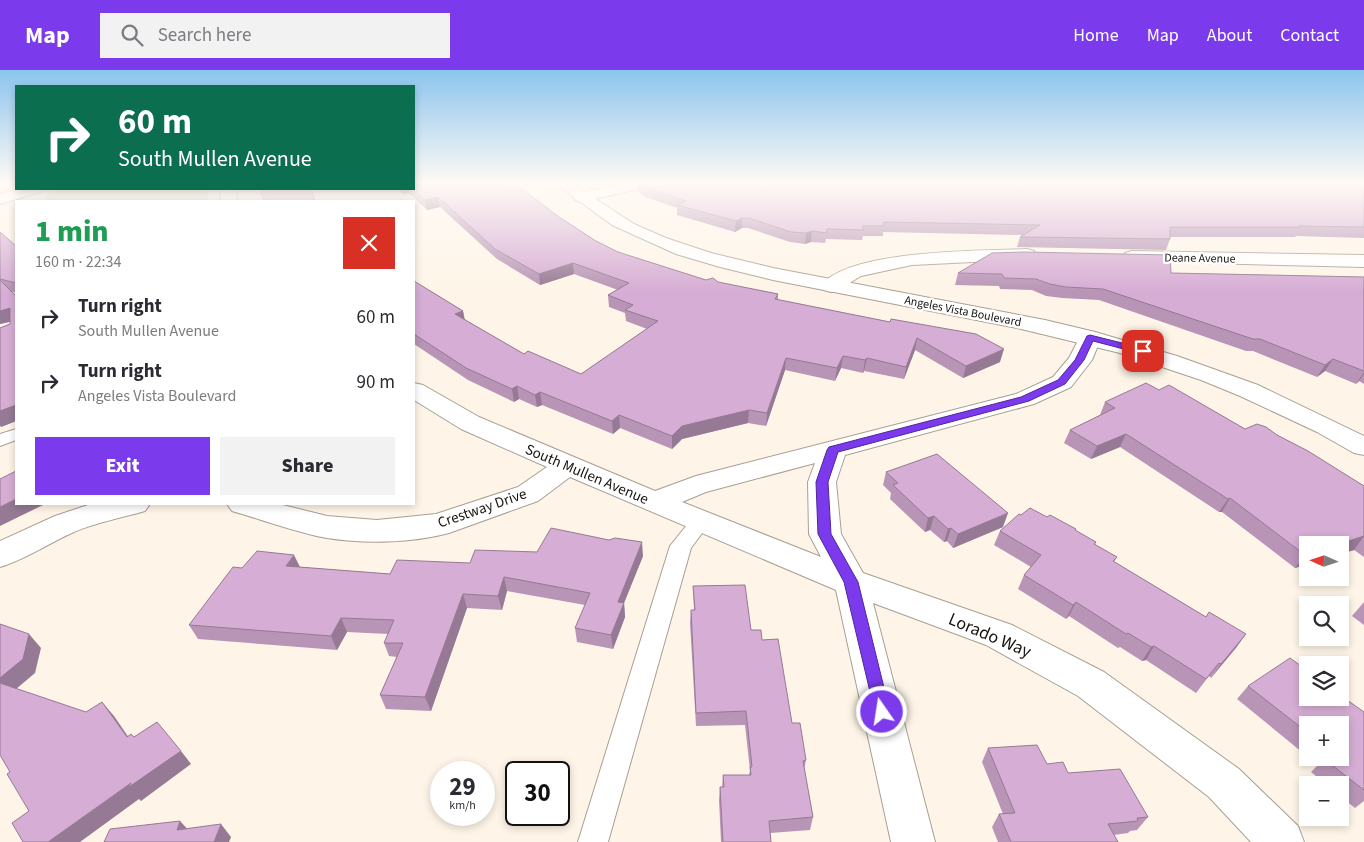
<!DOCTYPE html>
<html lang="en">
<head>
<meta charset="utf-8">
<style>
  :root { --surface:#fff; --page:#f2f2f3; --text:#2b2b33; --muted:#7c7c81; --accent:#7c3aed }
  body { margin:0; font-family:"Source Sans 3",sans-serif; background:var(--page); color:var(--text); height:100vh; display:flex; flex-direction:column; font-size:19px; white-space:nowrap }
  * { box-sizing:border-box; margin:0 }
  p { font-size:16px; color:var(--muted) }
  .icon { flex:none; width:28px; height:28px; fill:none; stroke:currentColor; stroke-width:2; stroke-linecap:round; stroke-linejoin:round }
  .map { position:relative; flex:1; overflow:hidden }
  .sheet { position:absolute; left:15px; top:130px; width:400px; height:305px; display:flex; flex-direction:column; background:var(--surface); border-radius:0px; box-shadow:0 2px 8px #0003 }
  .sheet>* { flex:none }
  .hud { position:absolute; left:15px; top:15px; width:400px; height:105px; border-radius:0px; box-shadow:0 2px 8px #0003; background:#0b6e4f; color:#fff; overflow:hidden }
  .needle { width:32px; rotate:273deg }
  .fabs { position:absolute; left:1299px; top:466px; display:grid; gap:10px }
  .fabs a { display:grid; place-items:center; width:50px; height:50px; border-radius:0px; background:var(--surface); box-shadow:0 2px 8px #0003; font-size:25px }
  .speed { position:absolute; left:430px; top:691px; display:flex; gap:10px; font-size:25px; font-weight:700; text-align:center }
  .speed>* { display:grid; place-content:center; width:65px; height:65px; border-radius:50%; background:var(--surface); box-shadow:0 2px 8px #0003; line-height:1 }
  .speed small { font-size:12px; font-weight:400 }
  .speed .limit { border:2px solid #111; border-radius:8px; background:#fff; color:#111 }
  .pin { position:absolute; display:grid; place-items:center; width:42px; height:42px; color:#fff; margin:-21px; border-radius:10px; box-shadow:0 2px 8px #0006 }
  .me { position:absolute; width:55px; margin:-28px; rotate:347deg; stroke-linejoin:round; filter:drop-shadow(0 0 4px #0008) }
  .turn { display:flex; align-items:center; gap:18px; height:105px; padding:0 20px; font-size:22px }
  .turn .icon { width:65px; height:65px; stroke-width:2.5 }
  .turn b { display:block; font-size:35px; line-height:42px }
  .round { display:grid; place-items:center; flex:none; width:52px; height:52px; border-radius:0px; background:var(--page) }
  .head { display:flex; align-items:center; justify-content:space-between; height:85px; padding:0 20px }
  h1 { font-size:30px; font-weight:800; line-height:38px; color:#1e9e55 }
  .cta { display:flex; gap:10px; margin-top:auto; padding:10px 20px }
  .cta a { flex:1; height:58px; border-radius:0px; background:var(--accent); color:#fff; font-size:20px; font-weight:800; line-height:58px; text-align:center }
  .cta a+a { background:var(--page); color:var(--text) }
  ul { padding:0; list-style:none }
  li { display:flex; align-items:center; gap:15px; height:65px; padding:0 20px }
  li div { flex:1 }
  li b { display:block; font-size:19px }
  li em { font-style:normal }
  header { display:flex; align-items:center; gap:30px; box-sizing:border-box; height:70px; padding:0 25px; background:var(--accent); color:#fff }
  header strong { font-size:24px }
  nav { display:flex; gap:28px; margin-inline-start:auto; font-size:18px }
  .search { width:350px; height:45px; background:var(--page); display:flex; align-items:center; gap:12px; box-sizing:border-box; padding:0 18px; border-radius:0px; color:var(--muted); font-size:19px }
  .map>svg:first-child { display:block }
  .green { fill:#cfd9b6 }
  .lines { fill:none; stroke-linecap:round; stroke-linejoin:round }
  .lane-casing { stroke:#a89f93; stroke-width:2 }
  .street-casing { stroke:#a89f93; stroke-width:2 }
  .secondary-casing { stroke:#a89f93; stroke-width:2 }
  .lane { fill:#fff; fill-rule:evenodd }
  .street { fill:#fff; fill-rule:evenodd }
  .secondary { fill:#fff; fill-rule:evenodd }
  .wall { fill:#b895b6 }
  .shaded-wall { fill:#967994 }
  .building { fill:#d6add4; stroke:#967994 }
  .route { fill:#7c3aed; stroke:#51269a }
  .labels { text-anchor:middle; stroke-width:5; stroke-linejoin:round; paint-order:stroke }
  .far-street-label { font-size:12px; fill:#181510; stroke:#fff }
  .street-label { font-size:15px; fill:#181510; stroke:#fff }
  .near-street-label { font-size:18px; fill:#181510; stroke:#fff }
</style>
</head>
<body>
<header>
<strong>Map</strong>
<div class="search"><svg class="icon" aria-label="search" viewBox="0 0 24 24"><circle cx="10" cy="10" r="6"/><path d="M15 15l6 6"/></svg>Search here</div>
<nav><a>Home</a><a>Map</a><a>About</a><a>Contact</a></nav>
</header>
<div class="map">
<svg width="1364" height="772" viewBox="0 0 1364 772">
  <rect width="100%" height="100%" fill="#fef5e8"/>
  <!-- green -->
  <polygon class="green" points="55,119 207,119 208,131 47,130 45,127"/>
  <g class="lines">
    <defs>
      <g id="lane">
        <polygon points="16,359 16,370 0,376 0,364"/>
        <polygon points="701,444 708,446 711,451 691,478 608,772 578,772 670,476 694,446"/>
      </g>
      <g id="street">
        <polygon points="619,114 649,114 647,117 581,132 575,130 573,127 575,124"/>
        <polygon points="19,119 43,119 40,122 0,134 0,124"/>
        <polygon points="220,119 236,119 237,131 221,131"/>
        <path d="M1027,179L1034,181L1036,185L1034,189L912,195L861,206L838,220L831,222L824,220L821,216C847,179 984,181 1027,179Z"/>
        <polygon points="1132,181 1364,185 1364,197 1125,191 1123,187 1125,183"/>
        <path d="M1090,261L1098,263L1101,268L1092,290L1071,317L1034,334L845,385L836,412L841,464L863,503L1012,555L1104,602L1239,699L1298,756L1304,772H1251L1209,727L1078,626L986,575L873,533L935,772H891L836,520L570,407L538,431L449,463C413,473 364,474 327,468C295,462 263,450 232,441L227,434H279L327,446L377,450L436,444L518,417L547,397L461,359L414,330V313L423,315L479,347L655,421L696,406L1016,324L1053,307L1069,288L1082,263ZM815,393L808,412L809,464L821,487L682,432L706,422Z"/>
        <path d="M91,434H150L145,441C121,448 98,452 74,462C49,473 26,489 0,497V471L55,446Z"/>
      </g>
      <polygon id="secondary" points="556,114 573,114 634,154 666,168 711,183 773,198 1045,250 1095,262 1177,286 1258,315 1364,366 1364,385 1354,383 1317,362 1240,326 1201,310 1120,283 1017,258 773,210 720,197 676,184 612,155"/>
    </defs>
    <!-- lane casing -->
    <use href="#lane" class="lane-casing"/>
    <!-- street casing -->
    <use href="#street" class="street-casing"/>
    <!-- secondary casing -->
    <use href="#secondary" class="secondary-casing"/>
    <!-- lane -->
    <use href="#lane" class="lane"/>
    <!-- street -->
    <use href="#street" class="street"/>
    <!-- secondary -->
    <use href="#secondary" class="secondary"/>
  </g>
  <!-- wall -->
  <g class="wall">
    <polygon points="637,114 1364,114 1364,168 1296,166 1295,167 1170,167 1170,169 1166,180 1017,177 1020,167 1023,165 883,162 883,166 863,166 862,170 826,169 825,173 811,172 805,174 790,172 748,158 742,158 735,162 677,145 677,138 645,127 637,121"/>
    <polygon points="399,119 414,119 559,147 596,171 618,182 706,210 778,224 778,230 890,252 1000,292 963,308 915,280 904,309 864,301 863,303 841,298 835,311 785,300 766,356 748,353 682,369 672,379 620,358 613,364 542,335 537,337 519,329 514,332 468,310 414,274 414,211 463,241 465,250 524,284 581,304 647,259 626,251 625,243 609,237 608,225 618,220 574,204 540,215 497,189 440,137 427,140 409,123 402,124"/>
    <polygon points="0,162 16,176 16,223 11,221 16,226 16,351 1,357 0,355 0,258 10,254 10,252 0,254"/>
    <polygon points="958,203 1171,203 1364,207 1364,314 1359,311 1356,314 1325,301 1317,307 1253,281 1246,281 1099,230 1062,228 1046,226 1032,220 1000,219 999,216 955,215"/>
    <polygon points="1159,320 1245,359 1277,365 1364,416 1364,487 1354,480 1340,484 1340,475 1308,494 1295,498 1222,442 1219,442 1120,377 1091,389 1064,373 1070,360 1100,345 1105,332"/>
    <polygon points="886,402 1003,457 953,478 947,471 944,472 930,460 925,462 890,429 891,423 883,415"/>
    <polygon points="1047,447 1076,459 1075,461 1096,472 1095,475 1117,487 1114,492 1206,547 1246,564 1211,608 1209,606 1196,623 1146,590 1142,591 1120,577 1118,578 1069,546 1066,549 1018,519 1024,505 1031,497 994,475 1000,461"/>
    <polygon points="643,486 624,533 625,547 613,579 577,572 575,558 585,535 507,521 502,540 467,538 431,641 386,639 380,625 397,587 389,586 384,573 388,564 347,562 337,580 198,569 189,555 242,498 300,497 390,504 470,493"/>
    <polygon points="693,516 751,560 762,570 792,653 806,690 804,700 813,747 810,760 770,763 771,772 721,772 719,730 720,717 722,717 723,705 749,705 750,700 745,655 696,656 690,553 691,540 694,540"/>
    <polygon points="1364,532 1364,555 1352,546"/>
    <polygon points="1248,616 1364,642 1364,731 1355,738 1340,726 1340,715 1327,715 1311,702 1317,696 1308,688 1340,688 1308,655 1308,687 1237,629"/>
    <polygon points="988,678 1047,694 1068,703 1148,747 1137,760 1130,761 1128,763 1114,765 1118,772 998,772 992,757 999,744 1003,744 982,692"/>
  </g>
  <!-- shaded-wall -->
  <g class="shaded-wall">
    <polygon points="401,119 408,119 409,123 402,124"/>
    <polygon points="438,127 440,137 427,140 425,130"/>
    <polygon points="742,148 742,158 735,162 736,151"/>
    <polygon points="812,161 811,172 805,174 806,163"/>
    <polygon points="573,193 574,204 540,215 539,204"/>
    <polygon points="10,238 16,250 0,254 0,241"/>
    <polygon points="463,241 465,253 455,244"/>
    <polygon points="917,268 915,280 904,309 906,297"/>
    <polygon points="1004,279 1000,292 963,308 966,296"/>
    <polygon points="843,286 841,298 835,311 837,298"/>
    <polygon points="786,288 785,300 766,356 767,343"/>
    <polygon points="867,288 864,301 863,303 865,290"/>
    <polygon points="1333,289 1325,301 1317,307 1325,295"/>
    <polygon points="1364,302 1364,304 1359,311 1356,314"/>
    <polygon points="517,316 519,329 514,332 512,319"/>
    <polygon points="540,322 542,335 537,337 535,325"/>
    <polygon points="16,335 16,351 1,357 0,355 0,341"/>
    <polygon points="749,340 748,353 682,369 672,379 672,366 682,356"/>
    <polygon points="619,345 620,358 613,364 612,351"/>
    <polygon points="1126,364 1120,377 1091,389 1097,376"/>
    <polygon points="1230,428 1222,442 1219,442 1228,429"/>
    <polygon points="16,429 16,434 45,434 0,456 0,437"/>
    <polygon points="1008,443 1003,457 953,478 958,464"/>
    <polygon points="934,446 930,460 925,462 928,448"/>
    <polygon points="951,458 947,471 944,472 948,459"/>
    <polygon points="1364,466 1354,480 1340,484 1340,475 1336,475"/>
    <polygon points="642,472 643,486 624,533 625,547 613,579 611,565 618,532"/>
    <polygon points="1308,484 1308,494 1295,498 1305,485"/>
    <polygon points="294,485 301,499 286,496"/>
    <polygon points="504,507 507,521 502,540 498,526"/>
    <polygon points="463,524 467,538 431,641 425,627"/>
    <polygon points="1076,532 1069,546 1066,549 1073,535"/>
    <polygon points="341,548 347,562 337,580 331,566"/>
    <polygon points="29,564 41,578 35,603 9,625 0,615 0,608"/>
    <polygon points="1246,564 1236,578 1211,608 1221,594"/>
    <polygon points="1154,576 1146,590 1142,591 1151,577"/>
    <polygon points="102,632 114,646 138,681 127,667"/>
    <polygon points="181,681 191,694 141,731 139,729 80,772 48,772 131,713"/>
    <polygon points="180,751 192,764 177,760"/>
    <polygon points="221,754 231,767 229,772 214,772"/>
  </g>
  <!-- building -->
  <g class="building">
    <polygon points="414,114 516,114 559,147 596,171 618,182 706,210 713,208 718,212 778,224 775,229 890,252 891,249 976,264 1004,279 966,296 917,268 906,297 867,288 865,290 843,286 837,298 786,288 767,343 749,340 682,356 672,366 619,345 612,351 540,322 535,325 517,316 512,319 466,298 414,264 414,211 463,241 455,244 524,284 528,281 581,304 658,251 625,240 633,235 608,225 629,213 573,193 539,204 495,179 438,127 425,130 413,119 414,119"/>
    <polygon points="641,114 1364,114 1364,157 1299,156 1301,157 1170,157 1170,169 1020,167 1040,155 883,152 884,156 862,156 864,160 827,159 826,163 812,161 806,163 791,162 749,148 742,148 736,151 677,135 686,131 645,117"/>
    <polygon points="260,119 311,119 315,131 265,131 261,124"/>
    <polygon points="0,162 16,176 16,213 0,209"/>
    <polygon points="1023,182 1170,185 1171,203 1364,207 1364,301 1333,289 1325,295 1260,269 1253,269 1103,219 1066,217 1050,214 1036,209 1004,208 1002,204 958,203 992,183"/>
    <polygon points="0,210 16,226 16,335 0,341 0,258 10,254 10,238 0,241"/>
    <polygon points="1146,313 1159,320 1169,315 1245,359 1257,354 1266,357 1277,365 1308,381 1364,416 1364,466 1336,475 1308,475 1308,484 1305,485 1230,428 1228,429 1126,364 1097,376 1070,360 1115,338 1105,332"/>
    <polygon points="937,384 1008,443 958,464 951,458 948,459 934,446 928,448 893,415 898,413 886,402"/>
    <polygon points="16,401 16,429 0,437 0,409"/>
    <polygon points="1030,438 1047,447 1050,445 1076,459 1075,460 1096,472 1094,474 1117,487 1113,491 1206,547 1209,542 1246,564 1221,594 1219,593 1206,609 1154,576 1151,577 1128,563 1126,564 1076,532 1073,535 1024,505 1041,485 1000,461 1019,444 1021,445"/>
    <polygon points="551,458 609,470 615,468 642,472 618,532 624,533 611,565 575,558 590,523 504,507 498,526 463,524 425,627 380,625 403,573 384,573 394,550 341,548 331,566 189,555 233,497 242,498 257,481 294,485 286,496 390,504 397,490 470,493 475,480 537,482"/>
    <polygon points="745,515 751,560 761,560 762,570 778,569 792,653 800,653 806,690 803,691 813,747 769,751 771,772 723,772 720,717 724,717 723,705 751,705 750,697 752,697 746,641 696,643 691,540 695,540 693,516"/>
    <polygon points="0,554 29,564 23,589 0,608"/>
    <polygon points="1290,588 1308,601 1308,628 1340,628 1340,625 1364,642 1364,720 1324,689 1326,688 1340,688 1340,655 1308,655 1308,663 1248,616"/>
    <polygon points="0,613 86,642 102,632 127,667 131,664 134,667 157,652 181,681 129,717 131,713 48,772 23,772 12,753 29,741 7,704 10,702 0,685"/>
    <polygon points="1037,675 1047,694 1063,692 1068,703 1120,699 1148,747 1137,748 1138,751 1108,754 1118,772 1011,772 999,744 1015,743 988,678"/>
    <polygon points="180,751 177,760 221,754 214,772 104,772 110,759"/>
  </g>
  <!-- sky -->
  <linearGradient id="sky" x2="0" y2="1"><stop stop-color="#8cc5ee"/><stop offset="0.51" stop-color="#fffaf5"/><stop offset="1" stop-color="#fffaf5" stop-opacity="0"/></linearGradient>
  <rect width="1364" height="222" fill="url(#sky)"/>
  <!-- route -->
  <polygon class="route" points="1090,265 1146,279 1147,281 1143,284 1093,271 1084,290 1065,314 1029,331 838,382 828,412 831,464 858,512 890,642 888,647 882,649 876,647 844,512 818,464 816,412 827,380 829,377 1021,327 1058,310 1075,290 1087,266"/>
  <g class="labels">
    <!-- far-street labels -->
    <g class="far-street-label">
      <text transform="translate(1200 188) rotate(1)" y="4">Deane Avenue</text>
      <text transform="translate(963 241) rotate(11)" y="4">Angeles Vista Boulevard</text>
    </g>
    <!-- street labels -->
    <g class="street-label">
      <text transform="translate(587 404) rotate(23)" y="5">South Mullen Avenue</text>
      <text transform="translate(482 438) rotate(-19)" y="5">Crestway Drive</text>
    </g>
    <!-- near-street labels -->
    <g class="near-street-label">
      <text transform="translate(990 565) rotate(23)" y="6">Lorado Way</text>
    </g>
  </g>
</svg>
<div class="fabs">
<a><svg class="needle" viewBox="-14 -14 28 28"><path d="M0-13l5 13h-10z" fill="#e53935"/><path d="M0 13l5-13h-10z" fill="#7c7c81"/></svg></a>
<a><svg class="icon" aria-label="search" viewBox="0 0 24 24"><circle cx="10" cy="10" r="6"/><path d="M15 15l6 6"/></svg></a>
<a><svg class="icon" aria-label="layers" viewBox="0 0 24 24"><path d="M12 4l9 5-9 5-9-5zM3 14l9 5 9-5"/></svg></a>
<a>+</a>
<a>−</a>
</div>
<div class="speed"><div>29<small>km/h</small></div><div class="limit">30</div></div>
<div class="pin" style="left:1143px;top:281px;background:#d93025"><svg class="icon" aria-label="arrive" viewBox="0 0 24 24"><path d="M6 21V4h12l-3 4 3 4H6"/></svg></div>
<svg class="me" style="left:882px;top:642px" viewBox="-20 -20 40 40"><circle r="17" fill="#7c3aed" stroke="#fff" stroke-width="3"/><path d="M0-11L8 9 0 5-8 9z" fill="#fff"/></svg>
<div class="hud">
<div class="turn"><svg class="icon" aria-label="right" viewBox="0 0 24 24"><path d="M7 20v-9h11M14 6l5 5-5 5"/></svg><div><b>60 m</b>South Mullen Avenue</div></div>
</div>
<section class="sheet">
<div class="head"><div><h1>1 min</h1><p>160 m · 22:34</p></div><a class="round" style="background:#d93025;color:#fff"><svg class="icon" aria-label="close" viewBox="0 0 24 24"><path d="M6 6l12 12M18 6L6 18"/></svg></a></div>
<ul>
<li><svg class="icon" aria-label="right" viewBox="0 0 24 24"><path d="M7 20v-9h11M14 6l5 5-5 5"/></svg><div><b>Turn right</b><p>South Mullen Avenue</p></div><em>60 m</em></li>
<li><svg class="icon" aria-label="right" viewBox="0 0 24 24"><path d="M7 20v-9h11M14 6l5 5-5 5"/></svg><div><b>Turn right</b><p>Angeles Vista Boulevard</p></div><em>90 m</em></li>
</ul>
<div class="cta"><a>Exit</a><a>Share</a></div>
</section>
</div>
</body>
</html>
